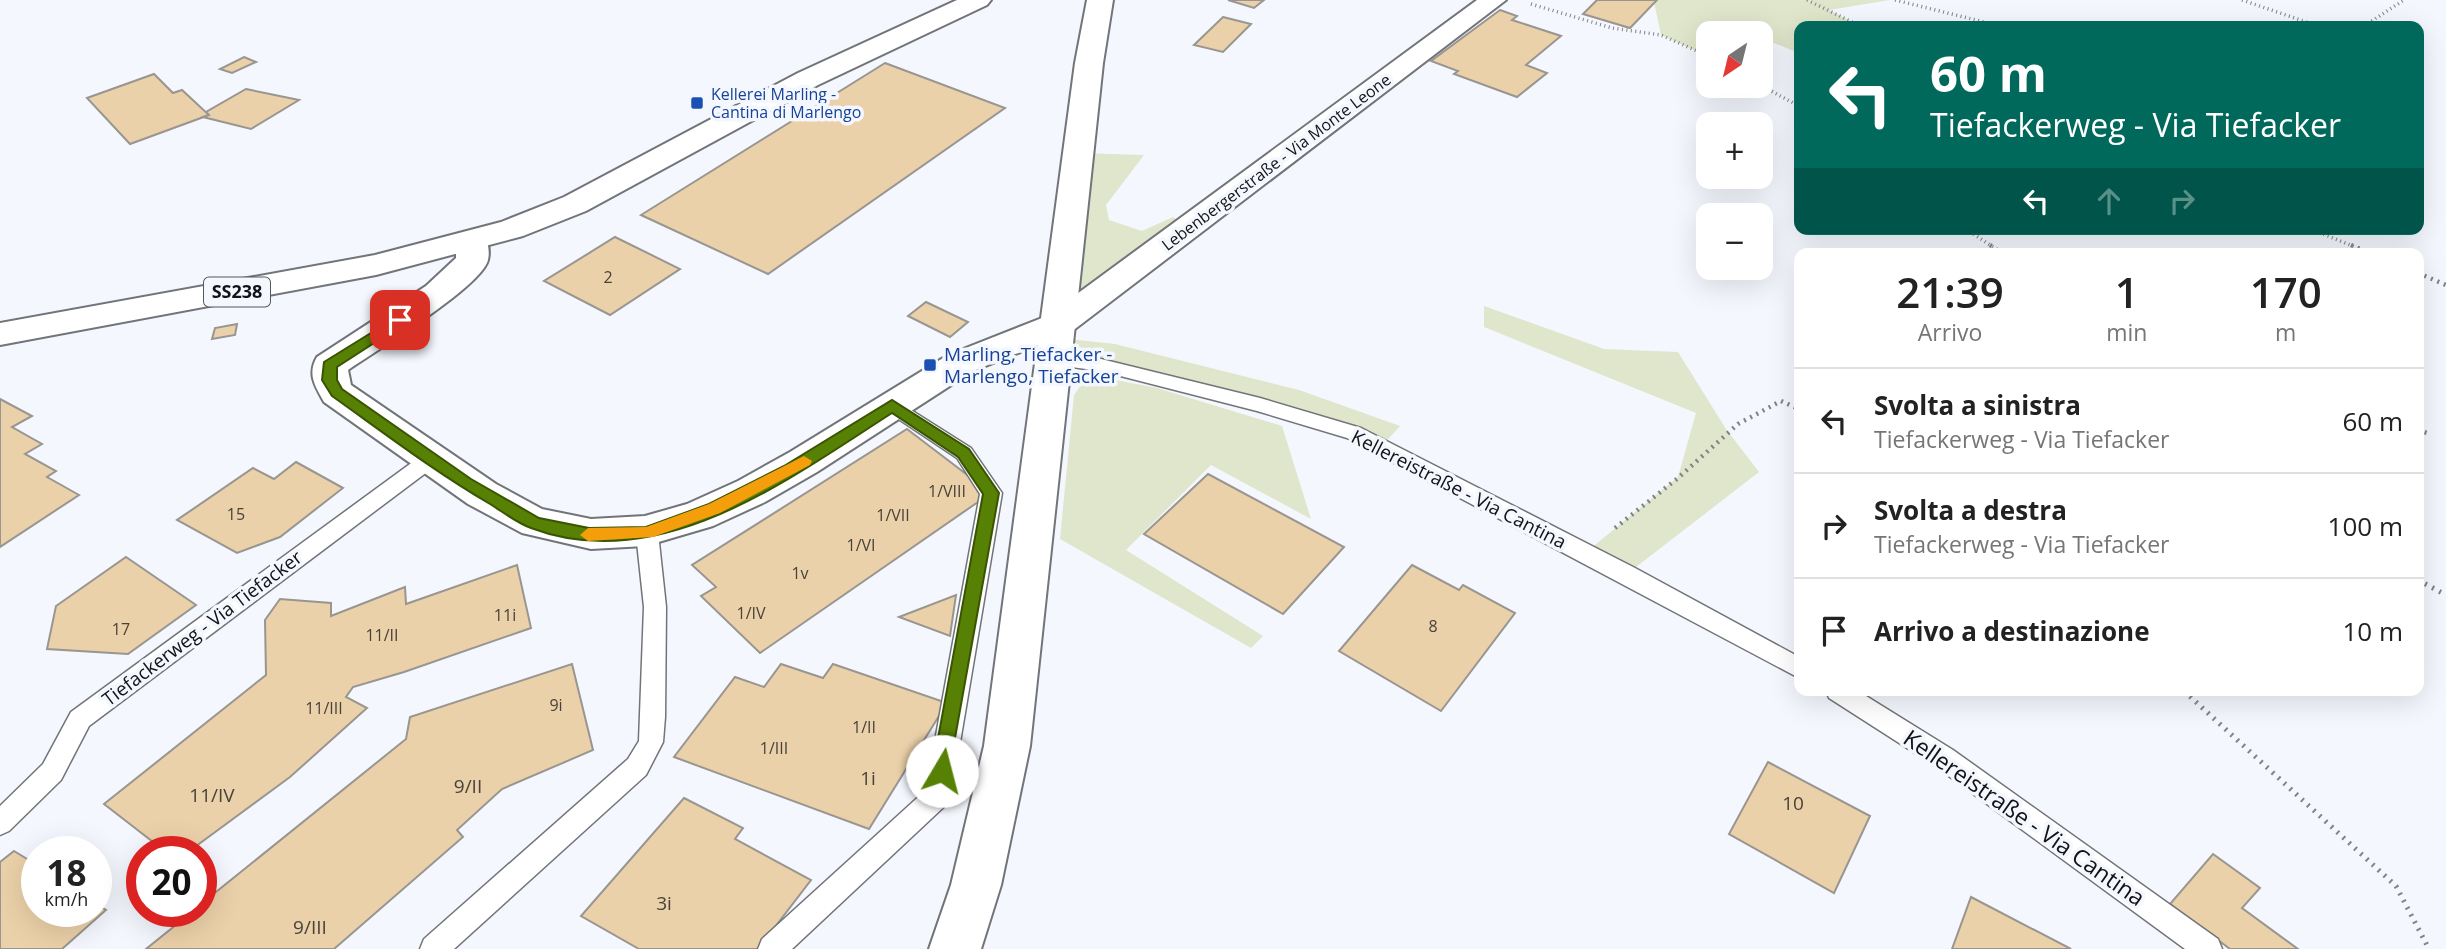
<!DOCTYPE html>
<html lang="it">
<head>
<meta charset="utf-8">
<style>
  :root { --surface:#fff; --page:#f6f6f6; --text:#222; --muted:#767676; --line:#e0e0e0 }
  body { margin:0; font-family:"Open Sans",sans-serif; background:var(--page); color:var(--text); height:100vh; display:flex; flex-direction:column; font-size:26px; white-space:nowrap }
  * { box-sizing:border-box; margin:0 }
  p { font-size:23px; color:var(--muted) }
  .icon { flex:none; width:38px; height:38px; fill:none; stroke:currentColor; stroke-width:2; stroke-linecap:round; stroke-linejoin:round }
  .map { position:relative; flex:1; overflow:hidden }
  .sheet { position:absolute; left:1794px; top:248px; width:630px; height:448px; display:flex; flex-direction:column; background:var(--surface); border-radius:14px; box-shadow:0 7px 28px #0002 }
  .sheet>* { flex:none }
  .top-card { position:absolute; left:1794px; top:21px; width:630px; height:214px; border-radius:14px; box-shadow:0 7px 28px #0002; background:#00695c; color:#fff; overflow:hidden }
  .needle { width:46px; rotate:215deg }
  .controls { position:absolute; left:1696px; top:21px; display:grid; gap:14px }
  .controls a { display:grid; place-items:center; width:77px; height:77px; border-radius:14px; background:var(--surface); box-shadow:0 7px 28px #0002; font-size:35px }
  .speed { position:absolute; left:21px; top:836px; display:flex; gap:14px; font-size:35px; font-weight:700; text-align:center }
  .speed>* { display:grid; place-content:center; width:91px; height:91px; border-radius:50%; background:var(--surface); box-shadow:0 7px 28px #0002; line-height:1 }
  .speed small { font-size:18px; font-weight:400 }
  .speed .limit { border:10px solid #d22; background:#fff; color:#111 }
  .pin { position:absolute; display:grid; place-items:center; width:60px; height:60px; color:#fff; margin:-30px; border-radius:14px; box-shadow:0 4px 10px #0006 }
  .me { position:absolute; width:77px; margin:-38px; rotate:8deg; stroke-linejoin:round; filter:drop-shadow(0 0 5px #0008) }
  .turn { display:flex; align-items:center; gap:24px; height:147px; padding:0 21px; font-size:32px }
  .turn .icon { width:91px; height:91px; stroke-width:2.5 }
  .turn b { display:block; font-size:49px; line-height:60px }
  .lanes { display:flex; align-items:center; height:66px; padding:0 21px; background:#0003; justify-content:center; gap:35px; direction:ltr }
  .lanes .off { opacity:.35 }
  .eta { display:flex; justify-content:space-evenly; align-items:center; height:119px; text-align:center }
  .eta b { font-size:42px; font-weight:600; line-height:49px }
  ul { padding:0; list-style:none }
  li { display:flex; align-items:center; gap:21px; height:105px; padding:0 21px; border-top:2px solid var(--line) }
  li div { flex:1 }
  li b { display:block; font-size:26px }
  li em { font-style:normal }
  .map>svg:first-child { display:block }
  .green { fill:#dfe6cb }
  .building { fill:#ebd1a9; stroke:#999590; stroke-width:2 }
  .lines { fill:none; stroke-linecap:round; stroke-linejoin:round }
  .lane-casing { stroke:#717479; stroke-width:3 }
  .street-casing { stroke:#717479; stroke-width:4 }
  .secondary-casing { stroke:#717479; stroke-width:4 }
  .primary-casing { stroke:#717479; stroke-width:4 }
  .path-far2 { stroke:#818387; stroke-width:3.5; stroke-dasharray:1 3.5; stroke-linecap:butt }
  .path-far1 { stroke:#818387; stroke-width:4.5; stroke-dasharray:2 5; stroke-linecap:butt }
  .path { stroke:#818387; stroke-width:5; stroke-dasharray:2 6; stroke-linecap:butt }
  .lane { fill:#fff; fill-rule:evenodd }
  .street { fill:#fff; fill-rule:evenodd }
  .secondary { fill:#fff; fill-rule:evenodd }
  .primary { fill:#fff; fill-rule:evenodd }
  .route { fill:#578104; stroke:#395403; stroke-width:2 }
  .slow { fill:#f59e0b }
  .transit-dot { fill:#1a4fb4; stroke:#f4f7fd; stroke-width:2.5 }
  .labels { text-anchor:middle; stroke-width:7; stroke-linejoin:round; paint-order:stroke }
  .far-transit-label { font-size:16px; fill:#164399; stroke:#f4f7fd; text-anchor:start }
  .far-street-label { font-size:16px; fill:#121315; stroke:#f4f7fd }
  .number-label { font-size:16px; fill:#48423a }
  .shield { fill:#f4f7fd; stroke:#56575b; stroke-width:2 }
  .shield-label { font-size:18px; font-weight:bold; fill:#121315 }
  .transit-label { font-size:19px; fill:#164399; stroke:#f4f7fd; text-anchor:start }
  .street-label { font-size:19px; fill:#121315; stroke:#f4f7fd }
  .near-number-label { font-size:19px; fill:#48423a }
  .near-street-label { font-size:23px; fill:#121315; stroke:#f4f7fd }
</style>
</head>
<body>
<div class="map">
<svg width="2446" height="949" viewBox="0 0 2446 949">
  <rect width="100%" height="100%" fill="#f4f7fd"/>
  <!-- green -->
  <g class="green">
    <polygon points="1657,0 1890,0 1829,10 1856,24 1853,26 1799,26 1799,53 1769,41 1761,43 1760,33 1708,33 1708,56 1661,35 1654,2"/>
    <polygon points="1079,153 1144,155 1106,205 1109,220 1142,231 1173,217 1189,228 1059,324"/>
    <polygon points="1484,306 1604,349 1678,352 1726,429 1759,472 1627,574 1585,553 1678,477 1696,413 1484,327"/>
    <polygon points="1058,338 1115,344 1299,390 1400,426 1381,447 1354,433 1056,359"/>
    <polygon points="1100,377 1157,388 1282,426 1311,519 1211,465 1126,550 1263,636 1251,648 1060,539 1074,395 1083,382"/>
  </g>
  <!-- building -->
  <g class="building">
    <polygon points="1228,0 1264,0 1254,8"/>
    <polygon points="1597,0 1657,0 1630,28 1583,14"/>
    <polygon points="1500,10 1517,16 1512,20 1561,36 1526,65 1547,73 1517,97 1454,74 1458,71 1431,61"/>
    <polygon points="1223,17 1251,24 1223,52 1194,45"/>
    <polygon points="244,57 256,62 232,73 220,69"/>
    <polygon points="885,63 1005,108 768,274 641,215"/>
    <polygon points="154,74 173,93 182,90 209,115 130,144 87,98"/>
    <polygon points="246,89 299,100 251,129 203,117 209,115 206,112"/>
    <polygon points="615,237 680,269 610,315 544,281"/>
    <polygon points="926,302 968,322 950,337 908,316"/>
    <polygon points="237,324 235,335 212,339 215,328"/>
    <polygon points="0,399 32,416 12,427 42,444 25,454 56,471 47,477 79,495 0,547"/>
    <polygon points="907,429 991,493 760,653 701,596 716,587 692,565"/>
    <polygon points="296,462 343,488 280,537 237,553 177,520 253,468 274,479"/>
    <polygon points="1208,474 1344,547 1283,614 1144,534"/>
    <polygon points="126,557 196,605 128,654 47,649 56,606"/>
    <polygon points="517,565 531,628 404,672 353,687 346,697 367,708 290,777 188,852 166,852 104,804 266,675 265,620 280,599 331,603 331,616 405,587 406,604"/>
    <polygon points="1412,565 1459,590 1463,585 1515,613 1441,711 1339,651"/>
    <polygon points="956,595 950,636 899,617"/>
    <polygon points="572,664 593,750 502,789 457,830 463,837 334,949 146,949 192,912 201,912 201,904 406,739 410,717"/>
    <polygon points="781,664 823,678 833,664 947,703 869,829 674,757 735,677 764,687"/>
    <polygon points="1768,762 1870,816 1834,893 1729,834"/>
    <polygon points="684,798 743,828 735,839 811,880 758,949 639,949 581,916"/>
    <polygon points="14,851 37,865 37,912 96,912 96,904 106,910 62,949 0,949 0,862"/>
    <polygon points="2213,854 2260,888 2242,908 2298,949 2230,949 2170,904"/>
    <polygon points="1971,897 2071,949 1952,949"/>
  </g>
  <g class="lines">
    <defs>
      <g id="lane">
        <polygon points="1056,353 1101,359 1260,398 1361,428 1635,568 1799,657 1799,678 1347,438 1257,411 1101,371 1049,364 1046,359 1049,354"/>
        <polygon points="892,398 971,448 1002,493 951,796 947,804 792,949 758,949 762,939 926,790 980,494 957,458 885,410 882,405 885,400"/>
        <polygon points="432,451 439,453 442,458 439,463 89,726 61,780 9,831 0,835 0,806 43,764 71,712 425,453"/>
        <polygon points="647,525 655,527 658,533 666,607 665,717 663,742 646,775 454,949 420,949 424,939 628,759 639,741 644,607 636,533 639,527"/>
        <polygon points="1826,691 1858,691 1953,750 2218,939 2222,949 2185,949 1935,766 1829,698"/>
      </g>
      <path id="street" d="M1477,0H1506L1071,332L973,371L817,472L765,502L713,526L645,546L591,549L522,533L468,504L324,402C315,386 307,374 317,357L426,286L456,258V241L461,234L472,231L483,234C488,241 490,251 488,260C482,286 374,352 348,370L351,385L496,484L542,509L591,519L645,516L687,504L738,481L790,452L948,355L1047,316Z"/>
      <polygon id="secondary" points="1087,0 1113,0 1103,63 1030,746 1001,885 981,949 929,949 951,885 984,746 1075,63"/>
      <polygon id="primary" points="957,0 991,0 987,5 818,85 586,211 523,236 376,275 0,345 0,323 375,255 501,222 564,197 798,73"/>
    </defs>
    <!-- lane casing -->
    <use href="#lane" class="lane-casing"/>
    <!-- street casing -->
    <use href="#street" class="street-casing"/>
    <!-- secondary casing -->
    <use href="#secondary" class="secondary-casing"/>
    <!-- primary casing -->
    <use href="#primary" class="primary-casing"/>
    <!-- path-far2 -->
    <g class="path-far2">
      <polyline points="1807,0 1860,26"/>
      <polyline points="1895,0 2000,26"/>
      <polyline points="2242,0 2318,26"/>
      <polyline points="1531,4 1612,28 1661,35 1708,56"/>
      <polyline points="2364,26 2404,0"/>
      <polyline points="1760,85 1799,106"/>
      <polyline points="1966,229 1993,247"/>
      <polyline points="2311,229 2355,247"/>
    </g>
    <!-- path-far1 -->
    <g class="path-far1">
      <polyline points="1990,245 2003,254"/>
      <polyline points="2351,245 2372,254"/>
      <polyline points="2418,273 2446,285"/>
      <polyline points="2418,430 2430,434"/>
      <polyline points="1615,528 1678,478 1738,424 1781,401 1799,409"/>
    </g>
    <!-- path -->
    <g class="path">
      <polyline points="2418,580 2446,595"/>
      <polyline points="2184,691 2396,886 2429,949"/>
    </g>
    <!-- lane -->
    <use href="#lane" class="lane"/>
    <!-- street -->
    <use href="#street" class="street"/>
    <!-- secondary -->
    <use href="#secondary" class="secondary"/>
    <!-- primary -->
    <use href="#primary" class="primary"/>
  </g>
  <!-- route -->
  <path class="route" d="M400,315L405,316V323L337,367V380L342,389L471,479L539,518L589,528L646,527L709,504L784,466L892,400L969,449L999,493L948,777L942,780L935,777L932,771L983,494L958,457L892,413C789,479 660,577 531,528C517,523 503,512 490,504C435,472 384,433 332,396L322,380L324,362Z"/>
  <!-- slow -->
  <polygon class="slow" points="804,456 812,461 810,465 720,513 653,537 588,541 580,535 588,528 646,527 709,504"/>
  <!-- markers -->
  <g class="transit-dot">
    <rect x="690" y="96" width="14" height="14" rx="3.5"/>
    <rect x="923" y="358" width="14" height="14" rx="3.5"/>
  </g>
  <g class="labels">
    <!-- far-transit labels -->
    <g class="far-transit-label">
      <text x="711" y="100">Kellerei Marling -<tspan x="711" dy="18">Cantina di Marlengo</tspan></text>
    </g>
    <!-- far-street labels -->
    <g class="far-street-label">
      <text transform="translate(1276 162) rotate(-37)" y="6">Lebenbergerstraße - Via Monte Leone</text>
    </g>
    <!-- number labels -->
    <g class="number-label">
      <text x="608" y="283">2</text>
      <text x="947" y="497">1/VIII</text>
      <text x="236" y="520">15</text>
      <text x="893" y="521">1/VII</text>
      <text x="861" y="551">1/VI</text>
      <text x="800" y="579">1v</text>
      <text x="751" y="619">1/IV</text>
      <text x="505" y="621">11i</text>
      <text x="1433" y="632">8</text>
      <text x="121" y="635">17</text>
      <text x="382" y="641">11/II</text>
      <text x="556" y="711">9i</text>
      <text x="324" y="714">11/III</text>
      <text x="864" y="733">1/II</text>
      <text x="774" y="754">1/III</text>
    </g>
    <!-- shield labels -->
    <rect class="shield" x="204" y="277.5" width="66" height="29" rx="5"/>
    <g class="shield-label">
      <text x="237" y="298">SS238</text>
    </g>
    <!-- transit labels -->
    <g class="transit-label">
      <text x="944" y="361">Marling, Tiefacker -<tspan x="944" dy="22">Marlengo, Tiefacker</tspan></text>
    </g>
    <!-- street labels -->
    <g class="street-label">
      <text transform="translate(1459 489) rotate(27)" y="7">Kellereistraße - Via Cantina</text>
      <text transform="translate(202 628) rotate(-37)" y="7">Tiefackerweg - Via Tiefacker</text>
    </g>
    <!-- near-number labels -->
    <g class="near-number-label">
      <text x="868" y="785">1i</text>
      <text x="468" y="793">9/II</text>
      <text x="212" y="802">11/IV</text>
      <text x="1793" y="810">10</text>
      <text x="664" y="910">3i</text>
      <text x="310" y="934">9/III</text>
    </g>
    <!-- near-street labels -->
    <g class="near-street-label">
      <text transform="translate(2024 818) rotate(35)" y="8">Kellereistraße - Via Cantina</text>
    </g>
  </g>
</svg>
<div class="controls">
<a><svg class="needle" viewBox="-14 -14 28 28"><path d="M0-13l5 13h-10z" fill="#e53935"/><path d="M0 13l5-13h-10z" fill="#767676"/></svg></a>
<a>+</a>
<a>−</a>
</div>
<div class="speed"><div>18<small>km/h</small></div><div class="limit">20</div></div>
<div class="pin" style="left:400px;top:320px;background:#d93025"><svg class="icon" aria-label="arrive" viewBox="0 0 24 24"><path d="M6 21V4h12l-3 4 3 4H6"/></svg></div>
<svg class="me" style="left:942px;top:771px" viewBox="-20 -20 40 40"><circle r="19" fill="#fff"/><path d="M0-13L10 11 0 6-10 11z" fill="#578104"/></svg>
<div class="top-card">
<div class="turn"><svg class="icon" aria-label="left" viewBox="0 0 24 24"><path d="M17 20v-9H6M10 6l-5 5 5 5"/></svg><div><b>60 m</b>Tiefackerweg - Via Tiefacker</div></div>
<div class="lanes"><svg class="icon" aria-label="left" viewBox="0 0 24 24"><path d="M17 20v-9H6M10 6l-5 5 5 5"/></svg><svg class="icon off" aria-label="ahead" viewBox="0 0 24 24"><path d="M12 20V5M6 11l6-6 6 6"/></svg><svg class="icon off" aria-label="right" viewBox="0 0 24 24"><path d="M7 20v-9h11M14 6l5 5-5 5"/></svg></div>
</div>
<section class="sheet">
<div class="eta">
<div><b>21:39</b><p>Arrivo</p></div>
<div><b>1</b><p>min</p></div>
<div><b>170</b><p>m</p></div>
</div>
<ul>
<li><svg class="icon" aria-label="left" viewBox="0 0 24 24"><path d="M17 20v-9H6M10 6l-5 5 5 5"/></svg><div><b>Svolta a sinistra</b><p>Tiefackerweg - Via Tiefacker</p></div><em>60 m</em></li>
<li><svg class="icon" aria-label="right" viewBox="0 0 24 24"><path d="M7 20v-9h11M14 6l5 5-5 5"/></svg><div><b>Svolta a destra</b><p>Tiefackerweg - Via Tiefacker</p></div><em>100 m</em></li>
<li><svg class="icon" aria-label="arrive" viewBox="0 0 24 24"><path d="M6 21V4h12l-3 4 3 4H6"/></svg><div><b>Arrivo a destinazione</b></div><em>10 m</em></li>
</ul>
</section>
</div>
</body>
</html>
